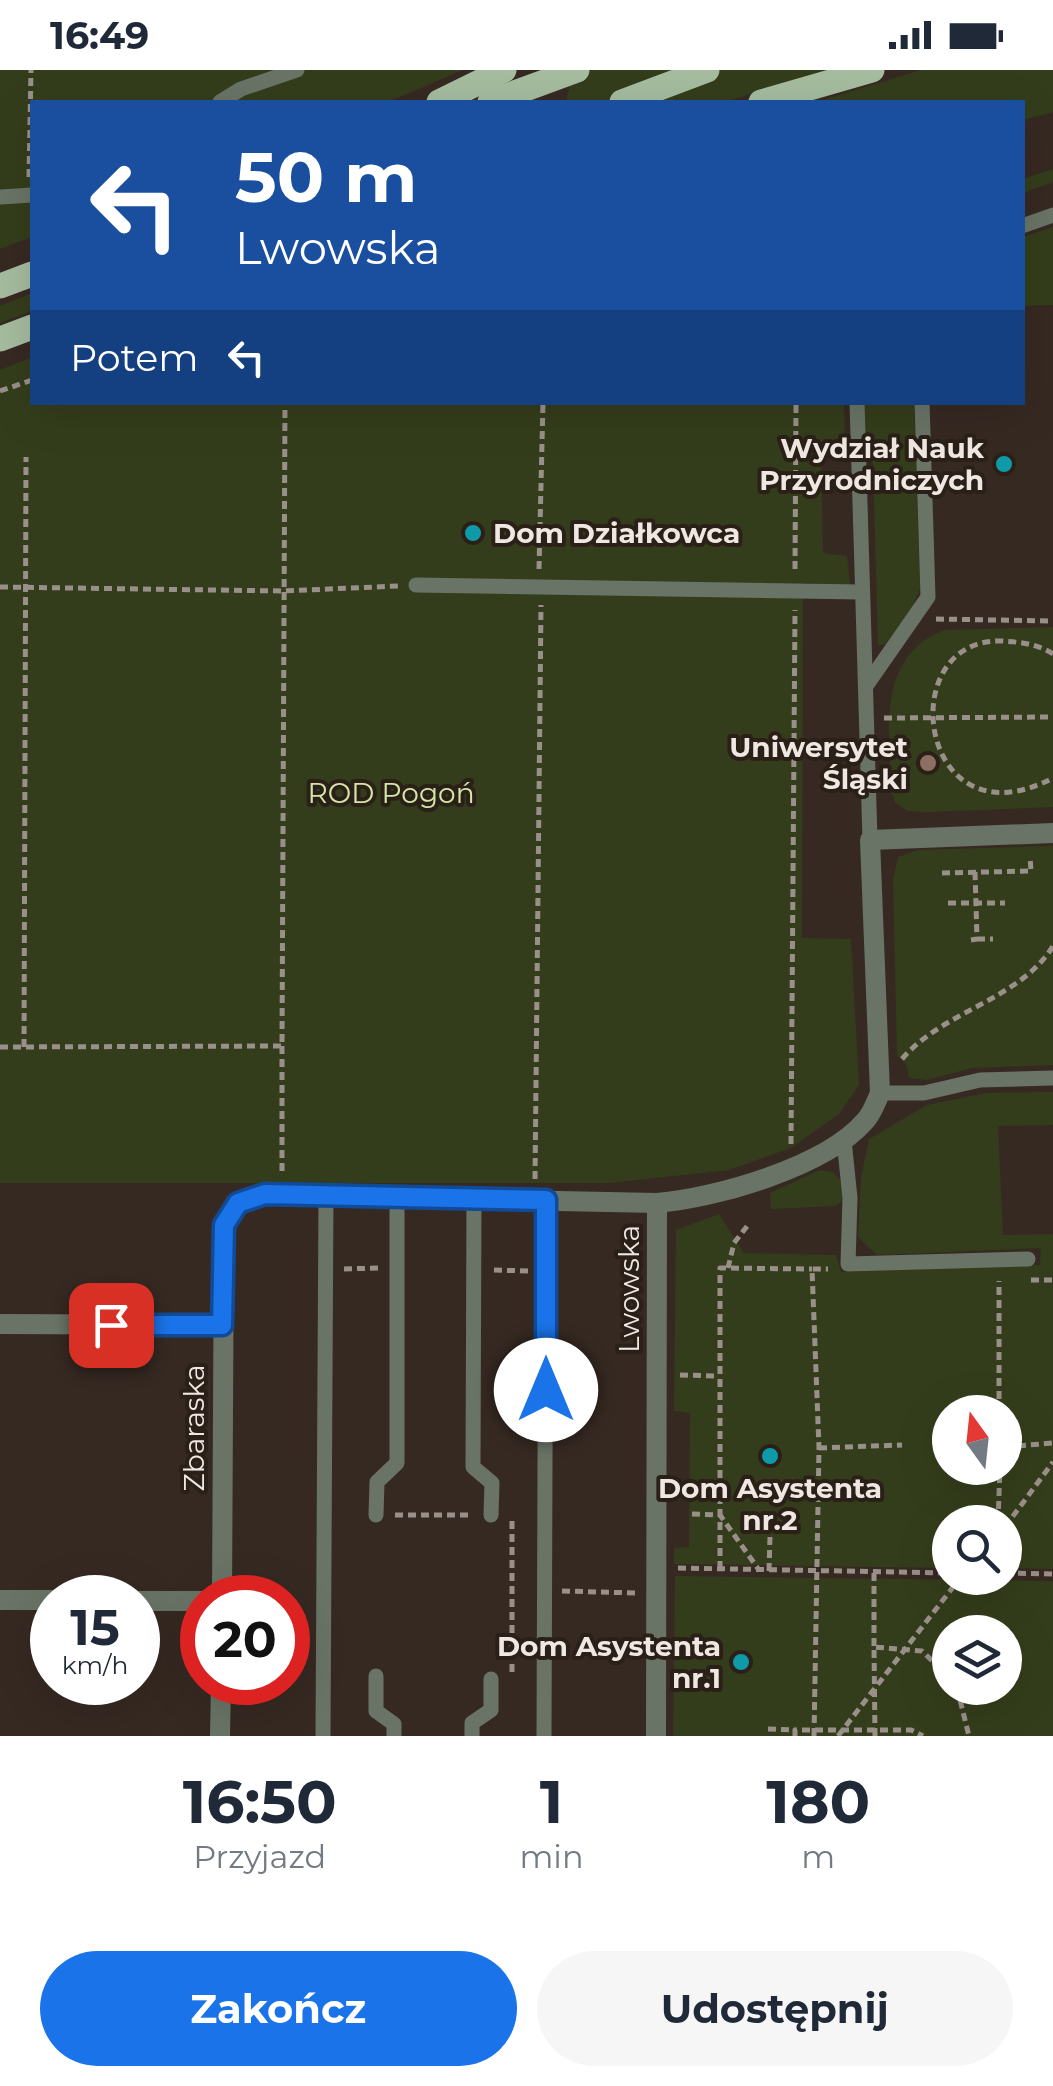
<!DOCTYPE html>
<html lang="pl">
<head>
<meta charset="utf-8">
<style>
  :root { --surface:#fff; --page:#f6f6f7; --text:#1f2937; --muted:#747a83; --accent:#1a73e8 }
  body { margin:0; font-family:Montserrat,sans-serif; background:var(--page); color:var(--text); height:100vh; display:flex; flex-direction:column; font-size:38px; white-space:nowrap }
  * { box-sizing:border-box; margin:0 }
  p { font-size:32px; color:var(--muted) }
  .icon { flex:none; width:55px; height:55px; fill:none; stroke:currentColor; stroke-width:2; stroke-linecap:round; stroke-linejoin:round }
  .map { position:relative; height:1666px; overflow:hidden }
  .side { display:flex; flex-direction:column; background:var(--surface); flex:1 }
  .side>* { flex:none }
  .banner { position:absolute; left:30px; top:30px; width:995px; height:305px; border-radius:0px; box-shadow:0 10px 40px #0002; background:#1a4fa0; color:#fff; overflow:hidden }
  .needle { width:65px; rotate:345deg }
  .controls { position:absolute; left:932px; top:1325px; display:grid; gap:20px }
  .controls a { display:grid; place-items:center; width:90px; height:90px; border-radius:50%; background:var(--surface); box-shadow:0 10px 40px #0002; font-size:50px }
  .speed { position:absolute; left:30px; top:1505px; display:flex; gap:20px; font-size:50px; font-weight:700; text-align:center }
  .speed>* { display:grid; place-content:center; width:130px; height:130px; border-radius:50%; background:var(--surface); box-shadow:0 10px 40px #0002; line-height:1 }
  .speed small { font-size:25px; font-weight:400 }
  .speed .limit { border:15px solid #d22; background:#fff; color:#111 }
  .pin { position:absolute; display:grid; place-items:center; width:85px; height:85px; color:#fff; margin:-42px; border-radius:20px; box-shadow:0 5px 15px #0006 }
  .me { position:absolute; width:110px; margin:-55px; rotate:0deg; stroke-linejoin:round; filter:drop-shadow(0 0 8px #0008) }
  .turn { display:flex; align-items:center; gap:35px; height:210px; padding:0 40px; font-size:45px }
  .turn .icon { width:130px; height:130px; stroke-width:2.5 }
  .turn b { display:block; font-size:70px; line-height:85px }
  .then { display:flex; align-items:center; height:95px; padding:0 40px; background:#0003; gap:20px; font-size:38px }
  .eta { display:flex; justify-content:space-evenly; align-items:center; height:170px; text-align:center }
  .eta b { font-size:60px; font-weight:700; line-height:70px }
  .button { display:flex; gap:20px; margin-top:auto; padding:20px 40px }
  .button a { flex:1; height:115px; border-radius:60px; background:var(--accent); color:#fff; font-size:40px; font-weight:700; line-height:115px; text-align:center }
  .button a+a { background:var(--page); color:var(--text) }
  .status { display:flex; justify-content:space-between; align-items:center; height:70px; padding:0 50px; background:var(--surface); direction:ltr }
  .status svg { height:28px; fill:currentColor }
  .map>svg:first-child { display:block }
  .green { fill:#343d1b; fill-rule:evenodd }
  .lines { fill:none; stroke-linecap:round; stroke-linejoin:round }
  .path { stroke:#9a908a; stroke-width:5; stroke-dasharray:8 5; stroke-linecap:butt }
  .service { stroke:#697466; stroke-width:15 }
  .minor { stroke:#697466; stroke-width:20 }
  .primary { stroke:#a5bc9f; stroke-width:25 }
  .route-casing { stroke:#114b97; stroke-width:25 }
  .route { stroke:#1a73e8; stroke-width:18 }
  .culture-dot { fill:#0f9aa8; stroke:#2b2018; stroke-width:4 }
  .education-dot { fill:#8d6e63; stroke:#2b2018; stroke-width:4 }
  .labels { text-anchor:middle; stroke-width:8; stroke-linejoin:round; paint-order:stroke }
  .poi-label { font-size:28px; font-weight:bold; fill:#efe7e2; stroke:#2b2018; text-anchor:end }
  .park-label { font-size:28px; fill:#d3e6a5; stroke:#2b2018 }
  .street-label { font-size:28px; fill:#efe7e2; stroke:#2b2018 }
</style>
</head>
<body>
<div class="status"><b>16:49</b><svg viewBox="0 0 49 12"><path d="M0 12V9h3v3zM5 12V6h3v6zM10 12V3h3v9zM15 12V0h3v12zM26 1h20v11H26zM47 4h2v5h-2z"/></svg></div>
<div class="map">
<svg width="1053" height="1666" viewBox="0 0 1053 1666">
  <rect width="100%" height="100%" fill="#362922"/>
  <!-- green -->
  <g class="green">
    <polygon points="0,0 463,0 388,32 32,32 32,167 0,179"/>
    <polygon points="573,0 830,0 725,32 566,32"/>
    <polygon points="921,0 1053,0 1053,42 1023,50 1022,32 816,32"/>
    <polygon points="1053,99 1053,112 1023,123 1023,109"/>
    <polygon points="1053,157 1053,235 1023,236 1023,167"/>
    <polygon points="32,223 32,241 0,253 0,236"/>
    <polygon points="32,287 32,332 844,333 845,380 821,382 823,483 847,486 850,516 804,513 803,520 802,868 851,869 859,1015 839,1044 791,1078 729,1100 610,1113 0,1113 0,300"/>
    <polygon points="864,333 914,333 920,518 912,538 885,574 878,575 873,394 865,379"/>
    <path d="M1053,557V737L928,742L908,741L895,733L891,719C889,661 877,584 945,560Z"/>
    <polygon points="1053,776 1053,995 972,998 927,1010 909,1008 906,994 897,985 893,809 898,787 918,780"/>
    <path d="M1053,1022V1055L998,1056L1003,1165L1053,1164V1499L1005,1498V1452H950V1498L674,1494V1478L689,1477L690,1343L674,1341L676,1160L719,1144L744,1183L836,1185L841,1202L1040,1195L1041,1178L877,1185L858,1167L861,1108L869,1069L927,1035L986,1023ZM950,1342H1005V1398H950Z"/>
    <polygon points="820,1100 833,1102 845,1116 843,1130 836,1136 771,1139 770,1123"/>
    <path d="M675,1506L1053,1511V1666H673ZM950,1562H1005V1618H950Z"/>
  </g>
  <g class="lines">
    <!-- path -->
    <g class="path">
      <polyline points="29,107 31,0"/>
      <polyline points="0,321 32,310"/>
      <polyline points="539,499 543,332"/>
      <polyline points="795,499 796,332"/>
      <polyline points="0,517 283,521 398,516"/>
      <polyline points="936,549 1053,551"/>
      <path d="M1053,584C1038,574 1020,572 1002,571C891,567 918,779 1053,708"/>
      <polyline points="884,648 1053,647"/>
      <polyline points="942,803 1031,801 1030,787"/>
      <polyline points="948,833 1005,833"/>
      <polyline points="977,869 993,869"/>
      <polyline points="971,870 977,869 975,802"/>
      <polyline points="282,976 282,1103"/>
      <polyline points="0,977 282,976 285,332"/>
      <polyline points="24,977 26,387"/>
      <path d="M902,989C944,940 1020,930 1053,876"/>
      <polyline points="791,1074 795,540"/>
      <polyline points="535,1109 541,535"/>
      <polyline points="728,1198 734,1173 748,1155"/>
      <polyline points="344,1199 378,1198"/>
      <polyline points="494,1200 528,1201"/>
      <polyline points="1031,1210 1053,1210"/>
      <polyline points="680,1305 717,1306"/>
      <polyline points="999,1342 999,1211"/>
      <polyline points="1005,1377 1053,1373"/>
      <polyline points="819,1378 902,1375"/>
      <polyline points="692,1444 720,1445 759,1500"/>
      <polyline points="395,1445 469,1445"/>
      <polyline points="998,1452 1000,1398"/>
      <polyline points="1005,1457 1053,1392"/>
      <polyline points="678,1498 950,1503"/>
      <polyline points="720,1499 720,1198 812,1199"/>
      <polyline points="769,1501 770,1466"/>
      <polyline points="874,1503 874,1577"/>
      <polyline points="1005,1503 1053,1504"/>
      <polyline points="562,1521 636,1523"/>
      <polyline points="512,1602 512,1448"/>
      <polyline points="957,1618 969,1666"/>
      <polyline points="768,1659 795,1660"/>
      <polyline points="795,1666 795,1660 911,1660 923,1666"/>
      <polyline points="814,1666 819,1378 812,1199 828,1199"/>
      <polyline points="838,1666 960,1508"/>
      <polyline points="875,1666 874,1577 922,1581 950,1608"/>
    </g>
    <!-- service -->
    <g class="service">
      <polyline points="220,32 241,19 297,0"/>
      <polyline points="0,127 32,125"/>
      <polyline points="1022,156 1053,145"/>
      <polyline points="857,332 870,770"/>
      <polyline points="416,515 861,522"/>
      <polyline points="866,616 928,527 922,332"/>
      <polyline points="880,1023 924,1023 980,1010 1053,1008"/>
      <polyline points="844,1070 850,1128 848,1194 1028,1189"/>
      <polyline points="474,1129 473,1397 492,1413 491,1445"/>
      <polyline points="376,1445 377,1412 397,1393 397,1127"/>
      <polyline points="376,1606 376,1641 394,1654 394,1666"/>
      <polyline points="323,1666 326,1125"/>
      <polyline points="472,1666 472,1653 491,1640 491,1609"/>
      <polyline points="544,1666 546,1130"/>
    </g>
    <!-- minor -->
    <g class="minor">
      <polyline points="0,1254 222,1255"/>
      <path d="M222,1528L224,1155L238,1133L265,1125L657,1133C716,1128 825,1097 865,1051C872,1044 876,1032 880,1023L870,770L1053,763"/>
      <polyline points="0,1530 52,1530"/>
      <polyline points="138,1531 202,1531"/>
      <polyline points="220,1666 221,1612"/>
      <polyline points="656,1666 657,1133"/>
    </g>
    <!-- primary -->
    <g class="primary">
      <polyline points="439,32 504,0"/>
      <polyline points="490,32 577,0"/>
      <polyline points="622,32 707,0"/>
      <polyline points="761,32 872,0"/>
      <polyline points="0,216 32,204"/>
      <polyline points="0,269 32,257"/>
    </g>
  </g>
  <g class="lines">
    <defs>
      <polyline id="route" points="111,1255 222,1255 224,1155 238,1133 265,1124 546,1130 546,1320"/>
    </defs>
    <!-- route casing -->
    <use href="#route" class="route-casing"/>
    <!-- route -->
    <use href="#route" class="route"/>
  </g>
  <!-- markers -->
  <g class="culture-dot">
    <circle cx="1004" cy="394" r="10"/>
    <circle cx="473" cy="463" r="10"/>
    <circle cx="770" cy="1386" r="10"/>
    <circle cx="741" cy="1592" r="10"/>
  </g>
  <circle class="education-dot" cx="928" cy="693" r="10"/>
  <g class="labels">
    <!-- poi labels -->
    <g class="poi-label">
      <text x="984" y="388">Wydział Nauk<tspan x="984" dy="32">Przyrodniczych</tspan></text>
      <text x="493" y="473" text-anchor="start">Dom Działkowca</text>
      <text x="908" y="687">Uniwersytet<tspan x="908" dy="32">Śląski</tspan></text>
      <text x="770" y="1428" text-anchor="middle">Dom Asystenta<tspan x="770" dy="32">nr.2</tspan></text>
      <text x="721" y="1586">Dom Asystenta<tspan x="721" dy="32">nr.1</tspan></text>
    </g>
    <!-- park labels -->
    <g class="park-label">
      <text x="391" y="733">ROD Pogoń</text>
    </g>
    <!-- street labels -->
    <g class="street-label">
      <text transform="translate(629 1219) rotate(-90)" y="10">Lwowska</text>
      <text transform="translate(194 1358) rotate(-90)" y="10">Zbaraska</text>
    </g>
  </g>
</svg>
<div class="controls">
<a><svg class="needle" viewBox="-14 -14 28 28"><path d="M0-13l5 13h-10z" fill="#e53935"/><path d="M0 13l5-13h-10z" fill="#747a83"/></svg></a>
<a><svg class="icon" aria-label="search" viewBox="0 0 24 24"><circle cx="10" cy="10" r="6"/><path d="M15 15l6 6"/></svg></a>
<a><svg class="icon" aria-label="layers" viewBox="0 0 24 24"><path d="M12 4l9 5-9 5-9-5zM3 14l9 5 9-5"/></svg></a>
</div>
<div class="speed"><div>15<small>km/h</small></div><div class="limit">20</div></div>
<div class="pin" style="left:111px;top:1255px;background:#d93025"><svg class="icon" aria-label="arrive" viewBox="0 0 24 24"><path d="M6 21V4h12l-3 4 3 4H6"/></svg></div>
<svg class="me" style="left:546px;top:1320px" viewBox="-20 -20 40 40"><circle r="19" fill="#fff"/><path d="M0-13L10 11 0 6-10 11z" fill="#1a73e8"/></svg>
<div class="banner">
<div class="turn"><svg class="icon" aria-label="left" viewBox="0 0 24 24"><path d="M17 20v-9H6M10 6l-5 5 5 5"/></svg><div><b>50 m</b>Lwowska</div></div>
<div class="then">Potem<svg class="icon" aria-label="left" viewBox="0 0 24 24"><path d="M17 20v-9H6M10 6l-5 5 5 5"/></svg></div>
</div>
</div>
<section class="side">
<div class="eta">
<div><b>16:50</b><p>Przyjazd</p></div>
<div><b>1</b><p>min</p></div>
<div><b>180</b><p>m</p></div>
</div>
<div class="button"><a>Zakończ</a><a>Udostępnij</a></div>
</section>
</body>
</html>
